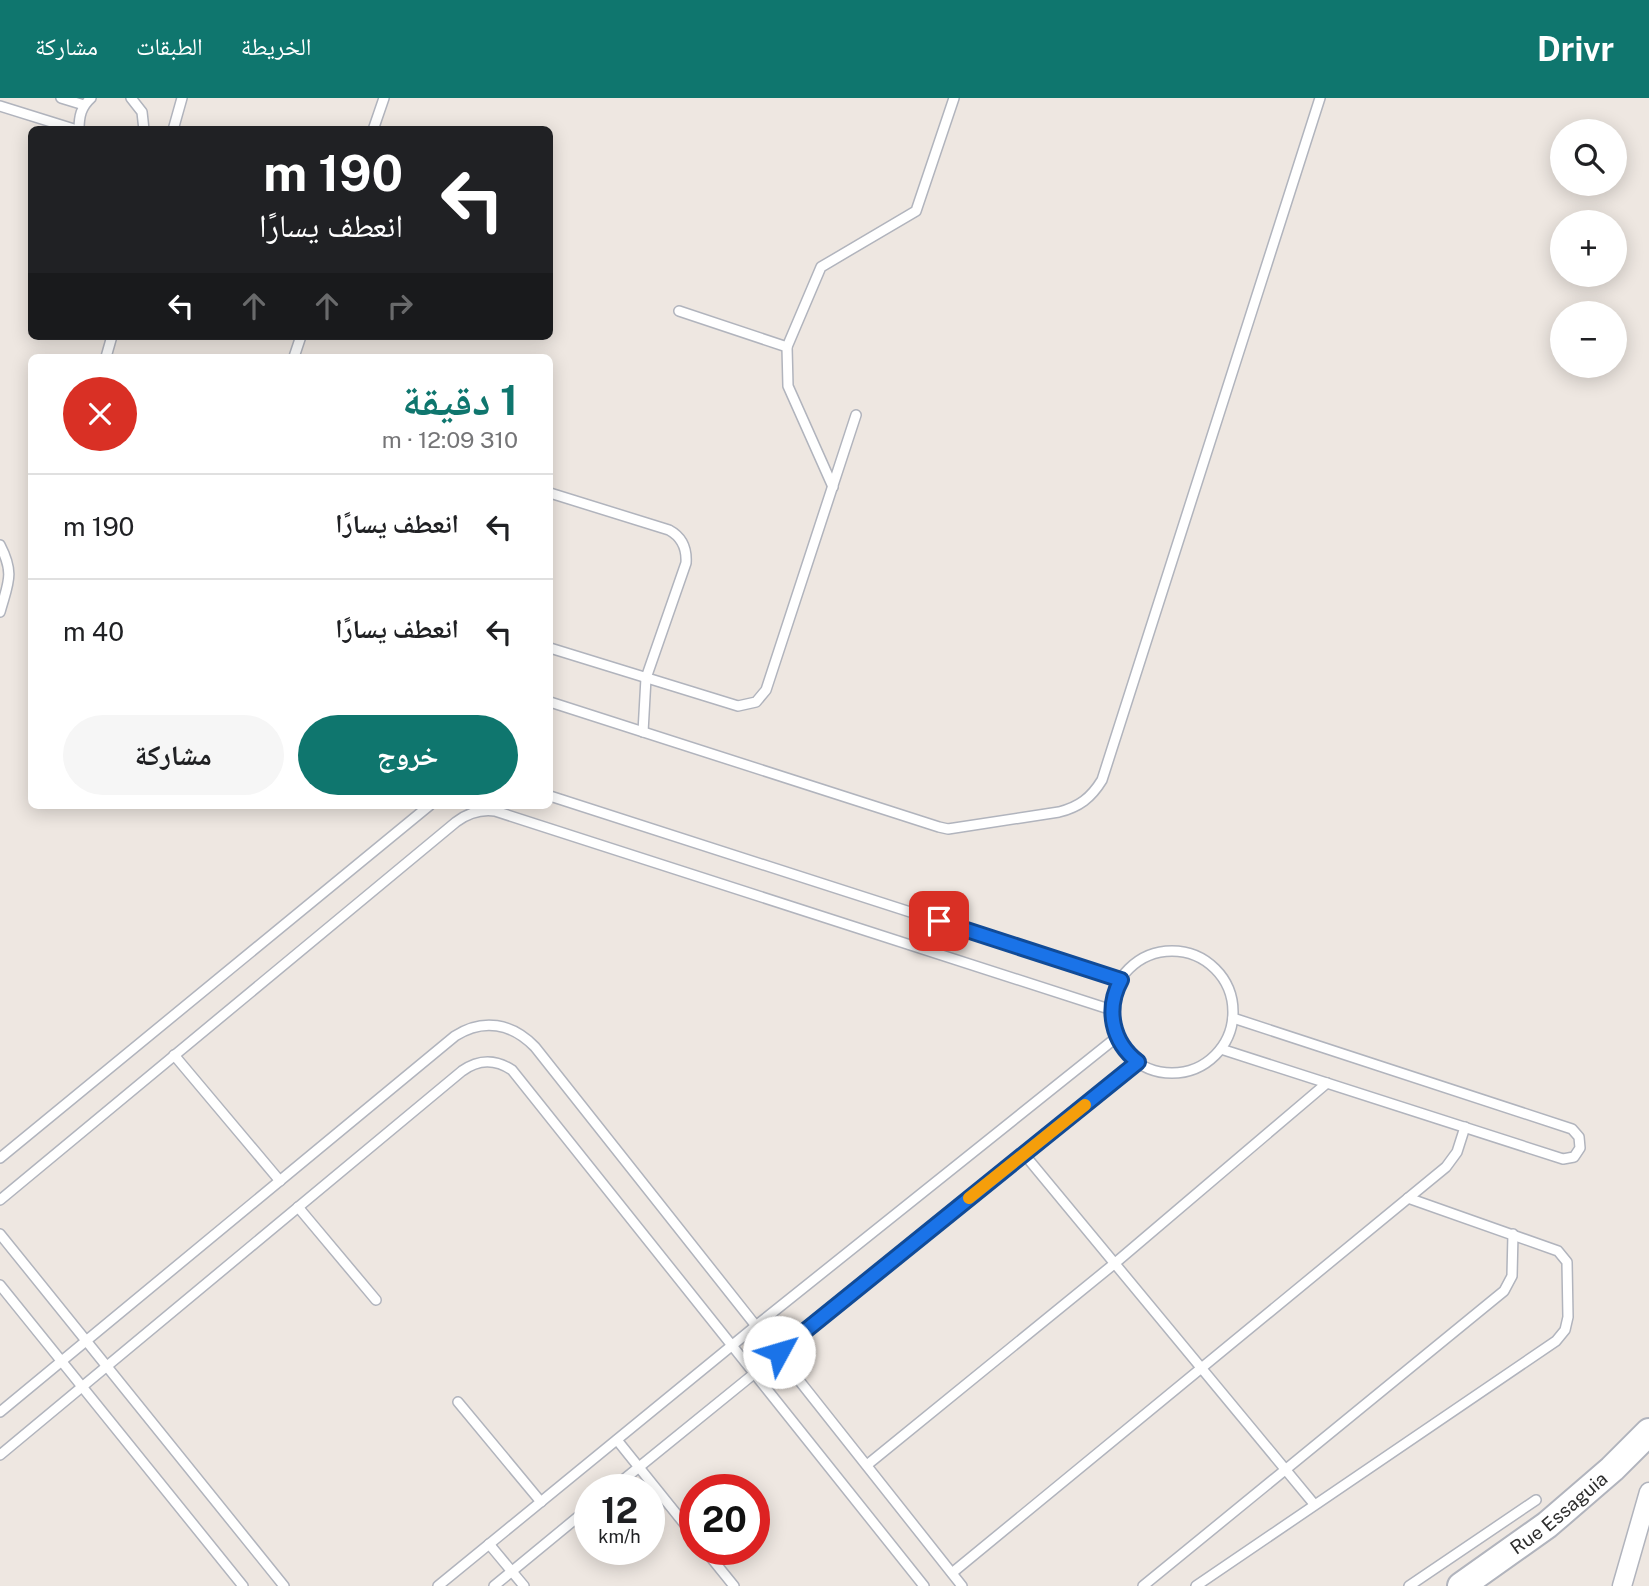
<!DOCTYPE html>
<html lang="ar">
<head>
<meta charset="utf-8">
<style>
  :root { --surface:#fff; --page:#f6f6f6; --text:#202124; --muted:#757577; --line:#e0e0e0; --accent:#0f766e }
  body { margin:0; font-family:"Public Sans","Noto Naskh Arabic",sans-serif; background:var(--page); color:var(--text); direction:rtl; height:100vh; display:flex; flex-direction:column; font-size:26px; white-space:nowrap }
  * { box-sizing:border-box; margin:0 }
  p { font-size:23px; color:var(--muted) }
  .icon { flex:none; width:38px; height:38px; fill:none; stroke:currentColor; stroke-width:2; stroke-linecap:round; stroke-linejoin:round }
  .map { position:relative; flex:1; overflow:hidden; direction:ltr }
  .side { position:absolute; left:28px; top:256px; width:525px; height:455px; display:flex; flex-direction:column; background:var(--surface); border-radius:10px; box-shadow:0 4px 18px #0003; direction:rtl }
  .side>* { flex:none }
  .hud { position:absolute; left:28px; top:28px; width:525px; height:214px; border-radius:10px; box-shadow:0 4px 18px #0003; direction:rtl; background:#202124; color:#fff; overflow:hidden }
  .tools { position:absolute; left:1550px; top:21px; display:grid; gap:14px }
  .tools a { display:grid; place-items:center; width:77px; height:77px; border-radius:50%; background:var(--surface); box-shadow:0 4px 18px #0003; font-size:35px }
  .speed { position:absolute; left:574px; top:1376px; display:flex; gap:14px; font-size:35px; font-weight:700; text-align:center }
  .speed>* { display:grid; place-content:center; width:91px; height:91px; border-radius:50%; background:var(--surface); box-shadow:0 4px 18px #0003; line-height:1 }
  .speed small { font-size:18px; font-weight:400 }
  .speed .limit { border:10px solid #d22; background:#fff; color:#111 }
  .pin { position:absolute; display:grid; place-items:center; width:60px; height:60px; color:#fff; margin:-30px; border-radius:14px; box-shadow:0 4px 10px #0006 }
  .me { position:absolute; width:77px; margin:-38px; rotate:51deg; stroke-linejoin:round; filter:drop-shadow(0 0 5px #0008) }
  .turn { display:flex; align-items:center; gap:24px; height:147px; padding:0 35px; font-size:32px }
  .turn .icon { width:91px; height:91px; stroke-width:2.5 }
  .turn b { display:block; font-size:49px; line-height:60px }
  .lanes { display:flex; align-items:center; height:66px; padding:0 35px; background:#0003; justify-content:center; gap:35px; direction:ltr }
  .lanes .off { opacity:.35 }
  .round { display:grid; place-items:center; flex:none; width:74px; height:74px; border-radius:37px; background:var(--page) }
  .overview { display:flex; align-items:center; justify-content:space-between; height:119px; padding:0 35px }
  h1 { font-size:42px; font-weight:700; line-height:52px; color:var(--accent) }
  .primary-button { display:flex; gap:14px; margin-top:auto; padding:14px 35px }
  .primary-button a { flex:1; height:80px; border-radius:42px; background:var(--accent); color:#fff; font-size:28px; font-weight:700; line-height:80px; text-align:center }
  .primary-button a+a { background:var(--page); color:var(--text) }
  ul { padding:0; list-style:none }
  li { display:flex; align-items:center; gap:21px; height:105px; padding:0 35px; border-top:2px solid var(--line) }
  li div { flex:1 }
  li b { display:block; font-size:26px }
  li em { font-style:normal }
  header { display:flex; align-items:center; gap:42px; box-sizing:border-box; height:98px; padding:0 35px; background:var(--accent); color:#fff }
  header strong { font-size:33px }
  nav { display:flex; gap:38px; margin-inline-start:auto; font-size:24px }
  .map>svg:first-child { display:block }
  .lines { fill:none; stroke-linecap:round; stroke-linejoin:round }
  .lane-casing { stroke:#b1b4bd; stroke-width:12 }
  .street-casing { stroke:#b1b4bd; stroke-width:21 }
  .secondary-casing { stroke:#b1b4bd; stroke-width:30 }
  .lane { stroke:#fff; stroke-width:9 }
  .street { stroke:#fff; stroke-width:18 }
  .secondary { stroke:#fff; stroke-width:26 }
  .route-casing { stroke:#114b97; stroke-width:18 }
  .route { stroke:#1a73e8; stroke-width:12 }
  .slow { stroke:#f59e0b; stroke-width:12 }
  .labels { text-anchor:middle; stroke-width:5; stroke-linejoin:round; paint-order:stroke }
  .street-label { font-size:19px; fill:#2e2e2e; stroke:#fff }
</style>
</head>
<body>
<header>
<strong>Drivr</strong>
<nav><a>الخريطة</a><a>الطبقات</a><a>مشاركة</a></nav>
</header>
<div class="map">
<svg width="1649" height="1488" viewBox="0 0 1649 1488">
  <rect width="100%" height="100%" fill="#eee7e1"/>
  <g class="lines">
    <defs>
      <g id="lane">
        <polyline points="61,0 84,7"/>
        <polyline points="131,0 142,14 144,32"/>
        <polyline points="0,8 77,32"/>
        <path d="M79,32C79,18 81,9 91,0"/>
        <polyline points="173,32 182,0"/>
        <polyline points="373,32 384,0"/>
        <polyline points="679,213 787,249"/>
        <polyline points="106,259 112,238"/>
        <polyline points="294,259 301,238"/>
        <polyline points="833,389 788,288 787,249 821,169 916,113 954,0"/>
        <path d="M550,395L669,432C682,439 687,450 686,465L646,580L643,634"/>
        <path d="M0,447C15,476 8,485 0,514"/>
        <polyline points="550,550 738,608 756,604 766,592 856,317"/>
        <path d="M550,604L939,729L948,731L1059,714C1079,709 1091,700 1102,682L1320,0"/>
        <polyline points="550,698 1121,882"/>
        <circle cx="1172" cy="914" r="61"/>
        <polyline points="1221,951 1563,1061 1574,1059 1580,1050 1579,1039 1572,1031 1233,920"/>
        <polyline points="174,957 280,1083"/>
        <polyline points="1024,1056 1314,1406"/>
        <polyline points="0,1060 430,707"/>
        <path d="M0,1102L456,724C468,715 480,711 495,713L1112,912"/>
        <polyline points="298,1109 376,1202"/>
        <polyline points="0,1136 284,1488"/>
        <polyline points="0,1187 243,1488"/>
        <polyline points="458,1304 541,1404"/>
        <path d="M0,1314L455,938C483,920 512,925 535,949L962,1488"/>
        <polyline points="617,1342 695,1439"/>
        <path d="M0,1357L462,973C479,961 495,961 512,972L924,1488"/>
        <polyline points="867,1367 1114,1166 1327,985"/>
        <polyline points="612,1391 1138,964"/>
        <polyline points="489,1446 524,1488"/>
        <polyline points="704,1451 734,1488"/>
        <polyline points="952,1475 1446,1069 1457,1054 1465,1029"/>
        <polyline points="438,1488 757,1227 1117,939"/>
        <polyline points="494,1488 590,1409"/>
        <polyline points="1143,1488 1504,1193 1512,1178 1513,1136"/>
        <polyline points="1196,1488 1556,1243 1565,1232 1568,1219 1567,1164 1558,1153 1408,1100"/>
        <polyline points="1409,1488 1536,1402"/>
      </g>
      <polyline id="street" points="1622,1488 1649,1394"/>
      <g id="secondary">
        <path id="s1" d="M1461,1488L1547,1427L1612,1371L1649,1334"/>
      </g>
    </defs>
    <!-- lane casing -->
    <use href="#lane" class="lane-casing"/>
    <!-- street casing -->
    <use href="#street" class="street-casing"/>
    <!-- secondary casing -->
    <use href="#secondary" class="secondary-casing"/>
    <!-- lane -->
    <use href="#lane" class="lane"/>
    <!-- street -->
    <use href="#street" class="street"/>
    <!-- secondary -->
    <use href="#secondary" class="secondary"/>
  </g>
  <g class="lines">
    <defs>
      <path id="route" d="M779,1254L1138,964C1112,944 1105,911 1121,882L939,823"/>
    </defs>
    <!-- route casing -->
    <use href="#route" class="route-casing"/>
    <!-- route -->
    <use href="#route" class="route"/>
    <!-- slow -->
    <polyline class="slow" points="969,1100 1085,1007"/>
  </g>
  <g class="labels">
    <!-- street labels -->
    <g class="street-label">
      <text dy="7" stroke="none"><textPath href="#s1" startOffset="122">Rue Essaguia</textPath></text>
    </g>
  </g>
</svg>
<div class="tools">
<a><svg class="icon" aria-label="search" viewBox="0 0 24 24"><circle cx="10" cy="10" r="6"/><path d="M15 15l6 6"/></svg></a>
<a>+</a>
<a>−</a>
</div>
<div class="speed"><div>12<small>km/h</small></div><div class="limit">20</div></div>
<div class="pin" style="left:939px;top:823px;background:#d93025"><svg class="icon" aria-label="arrive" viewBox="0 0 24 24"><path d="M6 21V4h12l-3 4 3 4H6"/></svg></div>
<svg class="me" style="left:779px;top:1254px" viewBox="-20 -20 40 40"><circle r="19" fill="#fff"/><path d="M0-13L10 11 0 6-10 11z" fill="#1a73e8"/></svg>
<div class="hud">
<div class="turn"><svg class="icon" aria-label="left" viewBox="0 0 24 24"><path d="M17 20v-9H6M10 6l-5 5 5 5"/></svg><div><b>190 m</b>انعطف يسارًا</div></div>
<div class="lanes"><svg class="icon" aria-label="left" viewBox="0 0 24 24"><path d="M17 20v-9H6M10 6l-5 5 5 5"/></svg><svg class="icon off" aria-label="ahead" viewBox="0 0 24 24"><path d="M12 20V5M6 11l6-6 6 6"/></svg><svg class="icon off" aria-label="ahead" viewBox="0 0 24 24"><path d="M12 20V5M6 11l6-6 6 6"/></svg><svg class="icon off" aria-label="right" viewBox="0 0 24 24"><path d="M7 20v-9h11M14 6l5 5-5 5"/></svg></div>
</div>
<section class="side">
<div class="overview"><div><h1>1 دقيقة</h1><p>310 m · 12:09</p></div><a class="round" style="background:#d93025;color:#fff"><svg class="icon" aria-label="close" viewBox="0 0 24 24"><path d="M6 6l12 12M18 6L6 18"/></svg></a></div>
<ul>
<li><svg class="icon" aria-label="left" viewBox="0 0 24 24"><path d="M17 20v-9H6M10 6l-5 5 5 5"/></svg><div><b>انعطف يسارًا</b></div><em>190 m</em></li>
<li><svg class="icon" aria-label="left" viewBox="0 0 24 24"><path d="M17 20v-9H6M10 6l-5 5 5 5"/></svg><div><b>انعطف يسارًا</b></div><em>40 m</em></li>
</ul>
<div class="primary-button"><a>خروج</a><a>مشاركة</a></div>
</section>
</div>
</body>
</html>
